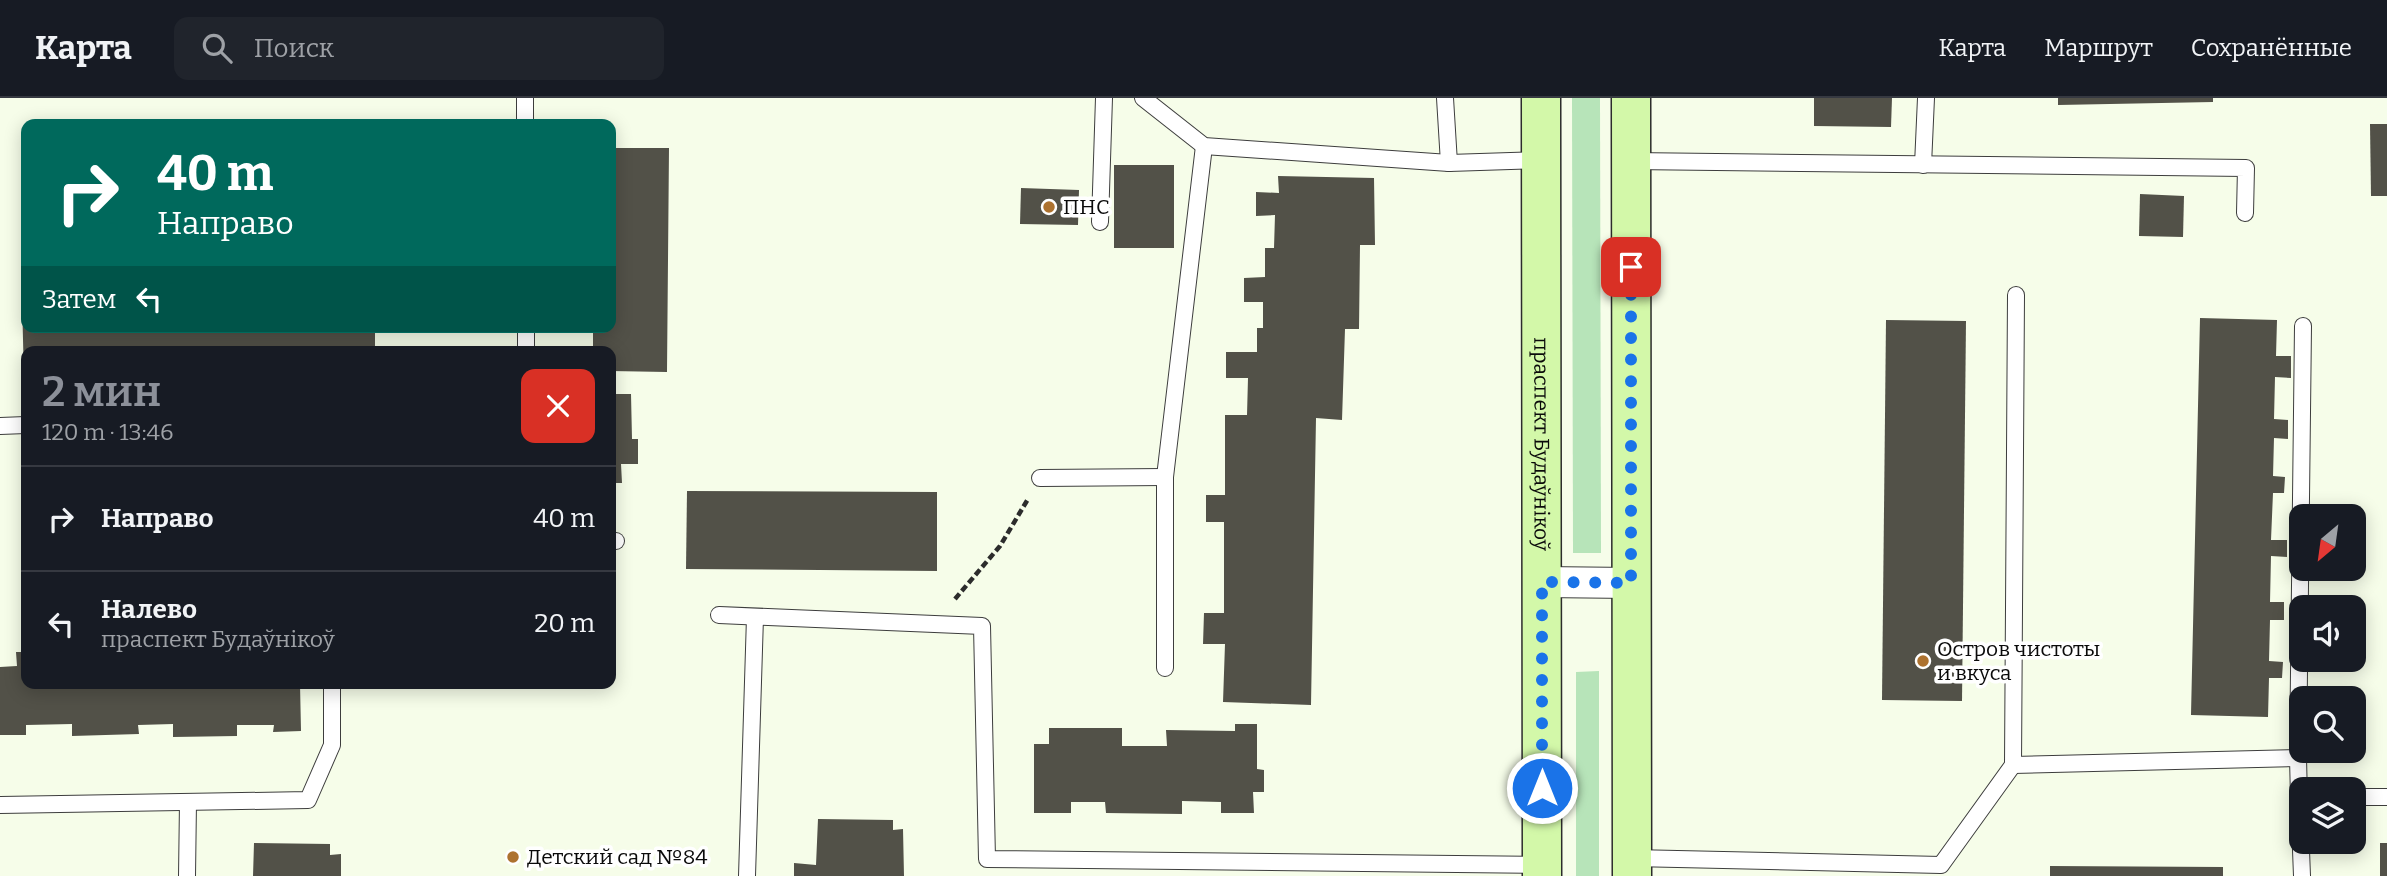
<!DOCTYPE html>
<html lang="ru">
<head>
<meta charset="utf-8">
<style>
  :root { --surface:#171b24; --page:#20242c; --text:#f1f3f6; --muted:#9ea1a6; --line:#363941; --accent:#8c9099 }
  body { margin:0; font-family:Bitter,serif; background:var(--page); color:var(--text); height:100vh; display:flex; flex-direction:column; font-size:26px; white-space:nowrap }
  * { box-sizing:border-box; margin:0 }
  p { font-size:23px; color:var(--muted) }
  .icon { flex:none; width:38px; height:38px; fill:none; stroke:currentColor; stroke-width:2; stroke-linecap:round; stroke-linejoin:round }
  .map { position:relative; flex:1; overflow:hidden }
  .side { position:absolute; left:21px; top:248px; width:595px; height:343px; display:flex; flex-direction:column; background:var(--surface); border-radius:14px; box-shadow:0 4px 18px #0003 }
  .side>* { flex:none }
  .banner { position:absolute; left:21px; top:21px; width:595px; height:214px; border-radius:14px; box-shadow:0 4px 18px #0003; background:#00695c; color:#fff; overflow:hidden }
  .needle { width:46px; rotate:209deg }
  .buttons { position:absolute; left:2289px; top:406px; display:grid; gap:14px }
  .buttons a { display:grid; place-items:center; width:77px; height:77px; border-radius:14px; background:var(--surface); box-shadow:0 4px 18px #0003; font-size:35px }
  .pin { position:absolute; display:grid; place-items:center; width:60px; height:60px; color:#fff; margin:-30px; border-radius:14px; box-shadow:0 4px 10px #0006 }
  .me { position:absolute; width:77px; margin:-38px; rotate:0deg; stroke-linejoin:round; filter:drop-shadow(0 0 5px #0008) }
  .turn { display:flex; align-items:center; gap:24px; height:147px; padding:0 21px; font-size:32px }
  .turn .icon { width:91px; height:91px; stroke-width:2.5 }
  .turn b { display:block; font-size:49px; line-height:60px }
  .then { display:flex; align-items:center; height:66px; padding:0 21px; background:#0003; gap:14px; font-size:26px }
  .round { display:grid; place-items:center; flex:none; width:74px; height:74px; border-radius:14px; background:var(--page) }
  .headline { display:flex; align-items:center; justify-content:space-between; height:119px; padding:0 21px }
  h1 { font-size:42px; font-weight:600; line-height:52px; color:var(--accent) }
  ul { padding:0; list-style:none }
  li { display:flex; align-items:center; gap:21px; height:105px; padding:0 21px; border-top:2px solid var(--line) }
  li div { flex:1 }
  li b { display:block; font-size:26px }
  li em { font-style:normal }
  header { display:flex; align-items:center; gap:42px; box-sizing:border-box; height:98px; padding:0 35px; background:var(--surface); border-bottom:2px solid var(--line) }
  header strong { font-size:33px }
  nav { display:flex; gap:38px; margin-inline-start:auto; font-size:24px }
  .search { width:490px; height:63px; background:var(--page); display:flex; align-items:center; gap:18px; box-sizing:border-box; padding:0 24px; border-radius:14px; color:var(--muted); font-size:26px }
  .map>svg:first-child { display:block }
  .green { fill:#b7e4b9 }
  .building { fill:#525148 }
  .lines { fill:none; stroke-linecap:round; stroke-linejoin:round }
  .lane-casing { stroke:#3d3d3d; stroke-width:18 }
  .street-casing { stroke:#3d3d3d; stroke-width:32 }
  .secondary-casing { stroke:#2c2c2c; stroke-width:41 }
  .path { stroke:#2c2c2c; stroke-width:4.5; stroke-dasharray:7 3.5; stroke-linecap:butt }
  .lane { stroke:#fff; stroke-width:16 }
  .street { stroke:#fff; stroke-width:30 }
  .secondary { stroke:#d3f8a9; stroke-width:38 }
  .route { stroke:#1a73e8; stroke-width:12; stroke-dasharray:0 21.6 }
  .poi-dot { fill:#ad722f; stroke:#fff; stroke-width:2.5 }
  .labels { text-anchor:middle; stroke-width:7; stroke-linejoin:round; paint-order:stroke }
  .poi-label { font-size:21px; fill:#0a0a0a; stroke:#fff; text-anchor:start }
  .street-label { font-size:21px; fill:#0a0a0a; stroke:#fff }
</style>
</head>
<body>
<header>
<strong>Карта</strong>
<div class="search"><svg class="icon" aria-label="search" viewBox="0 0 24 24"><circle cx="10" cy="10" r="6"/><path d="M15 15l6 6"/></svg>Поиск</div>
<nav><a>Карта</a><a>Маршрут</a><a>Сохранённые</a></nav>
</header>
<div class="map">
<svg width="2387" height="778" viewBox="0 0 2387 778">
  <rect width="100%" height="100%" fill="#f6fde9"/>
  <!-- green -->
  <g class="green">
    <polygon points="1572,0 1600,0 1601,455 1573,455"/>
    <polygon points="1599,573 1599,778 1576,778 1576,574"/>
  </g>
  <!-- building -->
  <g class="building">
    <polygon points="1814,0 1892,0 1891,29 1814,28"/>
    <polygon points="2058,0 2213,0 2213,4 2058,7"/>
    <polygon points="2370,26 2387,26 2387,98 2371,98"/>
    <polygon points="611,50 669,50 667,274 611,273 611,254 593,254 593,229 611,229"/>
    <rect x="1114" y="67" width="60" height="83"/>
    <polygon points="1278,78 1374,80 1375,147 1360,147 1359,231 1345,231 1342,322 1316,320 1311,607 1223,604 1225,546 1203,546 1204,515 1224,515 1224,424 1206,424 1206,397 1225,397 1225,317 1247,317 1248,280 1226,280 1226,254 1257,254 1257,230 1263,230 1263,204 1244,204 1244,180 1265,179 1265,150 1274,150 1275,117 1256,118 1256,94 1279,95"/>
    <polygon points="1021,90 1079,92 1078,127 1020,126"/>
    <polygon points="2140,96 2184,98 2183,139 2139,138"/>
    <polygon points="22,202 26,202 26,229 375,229 375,254 26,254 26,281 24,281"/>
    <polygon points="2200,220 2277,222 2276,258 2291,258 2291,280 2275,279 2274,321 2288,322 2288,341 2274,340 2273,378 2285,379 2284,395 2273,395 2271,442 2287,442 2287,459 2271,458 2270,504 2284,504 2284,522 2270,522 2269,563 2283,564 2282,580 2269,580 2268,619 2191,617"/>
    <polygon points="1886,222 1966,223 1962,603 1882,602"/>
    <polygon points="611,296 631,296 632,341 638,341 638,366 621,366 622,385 611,385"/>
    <polygon points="687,393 937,394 937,473 686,471"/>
    <polygon points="16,554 26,554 26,586 300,586 301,633 273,634 274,627 237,627 237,638 173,639 173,626 138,627 139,636 72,638 72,626 26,627 26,637 0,637 0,569 17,568"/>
    <polygon points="1235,626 1257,626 1257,671 1264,672 1264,694 1253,694 1254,715 1221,715 1221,704 1182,703 1182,716 1106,715 1105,704 1071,704 1071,715 1034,715 1034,646 1049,646 1049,630 1122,630 1122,648 1167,648 1166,632 1235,633"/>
    <polygon points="818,721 893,722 893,732 903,731 904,778 794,778 794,765 816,767"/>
    <polygon points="254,745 330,746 330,757 341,756 341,778 253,778"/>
    <rect x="2380" y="745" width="7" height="33"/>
    <polygon points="2050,768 2223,769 2223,778 2050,778"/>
  </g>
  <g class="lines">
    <defs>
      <g id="lane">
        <polyline points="525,0 525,26"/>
        <polyline points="1143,0 1204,48 1449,65 1541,62"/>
        <polyline points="1445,0 1449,65"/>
        <polyline points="1631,63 2246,70 2245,115"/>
        <polyline points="1923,67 1926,0"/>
        <polyline points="1100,124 1104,0"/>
        <polyline points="526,229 526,254"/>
        <polyline points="0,328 26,327"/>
        <polyline points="1040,380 1165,379"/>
        <polyline points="611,443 616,443"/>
        <polyline points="719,517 982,528 987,761 1541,767"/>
        <polyline points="1165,570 1165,379 1204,48"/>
        <polyline points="2298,660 2299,700 2301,700"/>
        <polyline points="2013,667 2298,660 2303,228"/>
        <polyline points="2354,699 2387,699"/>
        <polyline points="2299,700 2302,778"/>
        <polyline points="0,707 308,702 332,647 332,586"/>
        <polyline points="1632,760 1941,767 2013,667 2016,197"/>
        <polyline points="187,778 188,704"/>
        <polyline points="747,778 755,519"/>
      </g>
      <polyline id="street" points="1542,484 1631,485"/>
      <g id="secondary">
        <path id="s1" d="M1541,0L1542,778"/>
        <polyline points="1631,0 1632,778"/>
      </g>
    </defs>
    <!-- lane casing -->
    <use href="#lane" class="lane-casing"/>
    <!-- street casing -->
    <use href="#street" class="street-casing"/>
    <!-- secondary casing -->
    <use href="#secondary" class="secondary-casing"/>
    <!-- path -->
    <polyline class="path" points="955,501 1000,448 1028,401"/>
    <!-- lane -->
    <use href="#lane" class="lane"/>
    <!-- street -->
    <use href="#street" class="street"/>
    <!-- secondary -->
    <use href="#secondary" class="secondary"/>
  </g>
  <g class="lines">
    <!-- route -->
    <polyline class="route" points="1542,690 1542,484 1631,485 1631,169"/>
  </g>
  <!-- markers -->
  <g class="poi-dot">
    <circle cx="1049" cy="109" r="7"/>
    <circle cx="1923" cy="563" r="7"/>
    <circle cx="513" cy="759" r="7"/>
  </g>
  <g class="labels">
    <!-- poi labels -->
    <g class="poi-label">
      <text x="1063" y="116">ПНС</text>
      <text x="1937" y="558">Остров чистоты<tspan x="1937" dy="24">и вкуса</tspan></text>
      <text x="527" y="766">Детский сад №84</text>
    </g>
    <!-- street labels -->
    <g class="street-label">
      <text dy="7" stroke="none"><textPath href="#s1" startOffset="346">праспект Будаўнікоў</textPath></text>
    </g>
  </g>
</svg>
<div class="buttons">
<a><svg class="needle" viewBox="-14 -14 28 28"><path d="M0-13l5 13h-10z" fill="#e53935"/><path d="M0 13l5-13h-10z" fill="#9ea1a6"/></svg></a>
<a><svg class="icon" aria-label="sound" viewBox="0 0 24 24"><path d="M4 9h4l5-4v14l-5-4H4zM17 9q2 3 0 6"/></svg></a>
<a><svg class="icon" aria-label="search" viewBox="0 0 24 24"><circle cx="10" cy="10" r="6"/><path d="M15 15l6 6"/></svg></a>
<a><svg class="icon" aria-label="layers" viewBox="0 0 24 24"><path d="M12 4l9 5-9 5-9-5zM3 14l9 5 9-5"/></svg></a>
</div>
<div class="pin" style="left:1631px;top:169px;background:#d93025"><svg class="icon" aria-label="arrive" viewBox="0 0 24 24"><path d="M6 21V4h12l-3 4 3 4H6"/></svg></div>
<svg class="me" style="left:1542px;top:690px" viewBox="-20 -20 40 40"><circle r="17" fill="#1a73e8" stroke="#fff" stroke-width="3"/><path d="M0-11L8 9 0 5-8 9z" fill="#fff"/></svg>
<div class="banner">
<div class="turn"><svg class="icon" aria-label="right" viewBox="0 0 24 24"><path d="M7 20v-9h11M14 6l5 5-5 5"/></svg><div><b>40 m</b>Направо</div></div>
<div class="then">Затем<svg class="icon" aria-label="left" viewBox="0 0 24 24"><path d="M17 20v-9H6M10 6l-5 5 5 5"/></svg></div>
</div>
<section class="side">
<div class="headline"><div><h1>2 мин</h1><p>120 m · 13:46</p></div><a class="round" style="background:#d93025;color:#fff"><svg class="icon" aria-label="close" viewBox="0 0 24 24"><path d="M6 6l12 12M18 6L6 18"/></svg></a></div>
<ul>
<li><svg class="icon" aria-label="right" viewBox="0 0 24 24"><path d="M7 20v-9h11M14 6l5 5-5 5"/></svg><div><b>Направо</b></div><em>40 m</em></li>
<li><svg class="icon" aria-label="left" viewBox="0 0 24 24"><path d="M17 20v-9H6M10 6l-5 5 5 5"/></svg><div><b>Налево</b><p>праспект Будаўнікоў</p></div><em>20 m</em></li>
</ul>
</section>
</div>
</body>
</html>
